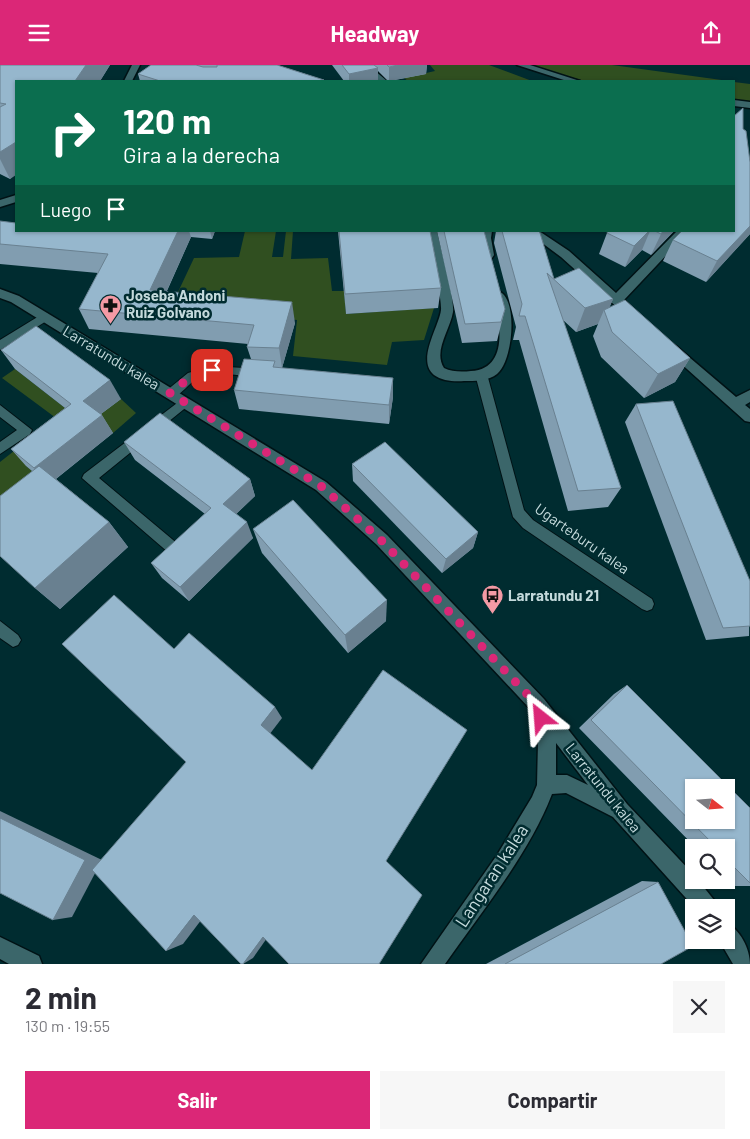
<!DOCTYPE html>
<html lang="es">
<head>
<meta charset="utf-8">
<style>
  :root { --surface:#fff; --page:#f7f7f7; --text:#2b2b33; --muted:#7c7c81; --accent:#db2777 }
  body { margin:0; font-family:Barlow,sans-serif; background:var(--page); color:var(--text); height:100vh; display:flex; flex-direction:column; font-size:19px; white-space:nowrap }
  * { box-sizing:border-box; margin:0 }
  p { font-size:16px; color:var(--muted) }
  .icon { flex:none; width:28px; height:28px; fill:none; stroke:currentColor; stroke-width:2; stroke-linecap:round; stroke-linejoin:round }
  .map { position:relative; height:899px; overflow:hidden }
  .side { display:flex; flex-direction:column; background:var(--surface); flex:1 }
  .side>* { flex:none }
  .banner { position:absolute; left:15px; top:15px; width:720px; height:152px; border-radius:0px; box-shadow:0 1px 4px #0004; background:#0b6e4f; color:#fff; overflow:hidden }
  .needle { width:32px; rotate:107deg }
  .fabs { position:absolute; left:685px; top:714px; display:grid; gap:10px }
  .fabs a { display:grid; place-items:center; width:50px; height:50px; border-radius:0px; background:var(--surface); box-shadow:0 1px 4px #0004; font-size:25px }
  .pin { position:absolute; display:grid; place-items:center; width:42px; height:42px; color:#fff; margin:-21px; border-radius:10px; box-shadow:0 2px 8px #0006 }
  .me { position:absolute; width:55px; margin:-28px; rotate:332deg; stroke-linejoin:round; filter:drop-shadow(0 0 4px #0008) }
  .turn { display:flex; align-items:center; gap:18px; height:105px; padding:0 25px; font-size:22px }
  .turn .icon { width:65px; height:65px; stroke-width:2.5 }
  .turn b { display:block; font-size:35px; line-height:42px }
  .then { display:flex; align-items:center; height:48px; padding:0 25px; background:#0003; gap:10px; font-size:19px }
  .round { display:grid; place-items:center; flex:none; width:52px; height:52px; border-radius:0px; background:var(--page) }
  .head { display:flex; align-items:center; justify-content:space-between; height:85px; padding:0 25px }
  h1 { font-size:30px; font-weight:700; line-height:38px }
  .primary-button { display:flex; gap:10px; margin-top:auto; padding:10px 25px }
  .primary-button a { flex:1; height:58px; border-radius:0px; background:var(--accent); color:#fff; font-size:20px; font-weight:700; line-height:58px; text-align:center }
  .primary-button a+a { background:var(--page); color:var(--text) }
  header { display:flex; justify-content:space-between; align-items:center; height:65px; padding:0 25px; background:var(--accent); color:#fff; font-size:22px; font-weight:700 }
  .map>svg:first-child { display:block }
  .green { fill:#304f20 }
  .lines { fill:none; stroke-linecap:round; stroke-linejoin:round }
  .lane-casing { stroke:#001215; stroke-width:2 }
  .street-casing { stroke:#001215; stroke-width:3 }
  .lane { fill:#3b666a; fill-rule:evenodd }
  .street { fill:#3b666a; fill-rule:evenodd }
  .wall { fill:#819db0 }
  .shaded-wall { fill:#698090 }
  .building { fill:#96b7cd; stroke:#698090; fill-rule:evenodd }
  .route { stroke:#db2777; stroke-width:9; stroke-dasharray:0 16.2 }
  .labels { text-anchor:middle; stroke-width:5; stroke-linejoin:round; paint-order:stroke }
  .poi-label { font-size:15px; font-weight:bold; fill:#c4dadc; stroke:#002c30; text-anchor:start }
  .street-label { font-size:15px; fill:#c4dadc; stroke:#002c30 }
  .near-street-label { font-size:18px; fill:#c4dadc; stroke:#002c30 }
</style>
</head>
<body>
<header><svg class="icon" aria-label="menu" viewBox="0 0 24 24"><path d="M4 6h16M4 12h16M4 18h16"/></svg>Headway<svg class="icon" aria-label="share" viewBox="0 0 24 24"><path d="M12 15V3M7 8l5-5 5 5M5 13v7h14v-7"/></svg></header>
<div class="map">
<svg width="750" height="899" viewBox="0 0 750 899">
  <rect width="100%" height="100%" fill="#002c30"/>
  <!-- green -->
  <g class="green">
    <polygon points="430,0 489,0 532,16 408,16 404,13 435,6"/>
    <polygon points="530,0 612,0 729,16 584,16"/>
    <polygon points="734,17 750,19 750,37 734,35"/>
    <polygon points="245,166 276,166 272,192 283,192 286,166 293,166 291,194 328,193 332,226 344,226 346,249 434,243 424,275 392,277 387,300 293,291 297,255 171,242 194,193 239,192"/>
    <polygon points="15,304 83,357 26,401 41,413 0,448 0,397 56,353 2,313"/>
    <polygon points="121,334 136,348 113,368 94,354"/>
  </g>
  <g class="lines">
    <defs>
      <g id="lane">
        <polygon points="44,248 48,249 48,255 0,285 0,275"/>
        <path d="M212,301L258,304L264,308L258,312C239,311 212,304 195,315C186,321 177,336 166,332L164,329L166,326L188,308Z"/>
        <polygon points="481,305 487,309 524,445 533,455 652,534 654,539 652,544 647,546 642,544 523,463 513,452 475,309"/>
        <polygon points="185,332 191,337 189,340 99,413 179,480 181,484 179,488 174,490 169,488 82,413 84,409"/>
        <polygon points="0,340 32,365 30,369 0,389 0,377 17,365 0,352"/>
        <polygon points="0,556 18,570 21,575 18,580 13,582 0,573"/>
      </g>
      <g id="street">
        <polygon points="132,0 140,0 132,16 124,16"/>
        <polygon points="359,0 368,0 387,16 378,16"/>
        <polygon points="517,0 530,0 580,16 567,16"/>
        <polygon points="734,35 750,37 750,43 734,41"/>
        <polygon points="16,130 16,137 0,142 0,135"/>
        <path d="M426,166H437C440,181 455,235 453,247C450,265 433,286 444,303C452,307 462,307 471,306C509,304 501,256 492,230L498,226C519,232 513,297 497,309C489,316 474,316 464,316C455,317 442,316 434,310C416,295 439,262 441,245C442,230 429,184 426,166Z"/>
        <polygon points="481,166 492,166 491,173 494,190 492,193 488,194 482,190 479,173"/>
        <polygon points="526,166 539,166 569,186 616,228 677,166 689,166 624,235 640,251 634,255 630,254 561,192"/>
        <path d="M0,224L19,231L326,417L387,470L544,634L627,739L694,810V815H698L714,835L717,842H694L613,752L566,728L552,729C529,789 482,846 445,899H421L497,790L532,732L537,720L538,677L531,645L377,480L316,425L11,237L0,233ZM556,678L588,720L567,710H556Z"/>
        <polygon points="672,279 676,281 736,332 750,325 750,337 745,340 750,344 750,357 745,356 668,287 666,284 668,281"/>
        <path d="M726,858C740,864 750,884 750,899H733L719,875H726Z"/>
        <polygon points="0,872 39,891 42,899 9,899 0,894"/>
      </g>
    </defs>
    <!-- lane casing -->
    <use href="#lane" class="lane-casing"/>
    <!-- street casing -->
    <use href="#street" class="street-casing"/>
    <!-- lane -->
    <use href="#lane" class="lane"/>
    <!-- street -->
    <use href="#street" class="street"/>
  </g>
  <!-- wall -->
  <g class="wall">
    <polygon points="0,0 110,0 100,16 10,114 0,109"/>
    <polygon points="151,0 277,0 324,15 324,16 140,16 138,9"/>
    <polygon points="332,0 427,0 426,9 390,16 388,16 378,6 378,16 344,16"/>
    <polygon points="743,64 750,169 706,217 663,196 673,175 734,166"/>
    <polygon points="0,156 16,166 215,166 212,174 191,172 167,226 295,258 282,303 393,313 393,332 389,359 239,344 234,325 251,294 247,282 248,279 89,264 79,244 98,208 0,199"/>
    <polygon points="338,166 430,166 441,223 438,243 346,249"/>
    <polygon points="437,166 484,166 505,244 497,276 462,278"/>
    <polygon points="496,166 538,166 554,214 613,234 609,243 690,293 675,317 644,333 601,292 593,271 598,259 576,267 563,255 621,423 608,442 568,446 519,275 513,275 516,262 494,178"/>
    <polygon points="608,166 674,166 651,190 642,185 625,202 599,189 607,168"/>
    <polygon points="1,285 121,334 101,349 113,368 56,414 109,457 128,482 60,544 35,523 32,406 26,401 11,384 65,343 15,304"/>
    <polygon points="636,339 750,516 749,571 706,575 625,357"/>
    <polygon points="124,377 250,414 255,431 236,449 253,473 189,536 162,513 151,498 205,449 135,395"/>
    <polygon points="352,399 478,467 473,483 442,508 353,416"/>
    <polygon points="253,464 386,556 348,588 262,488"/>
    <polygon points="627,620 750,743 750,821 731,821 726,815 726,782 695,782 579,663 614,629"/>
    <polygon points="642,816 658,817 661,899 486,899"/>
  </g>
  <!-- shaded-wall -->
  <g class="shaded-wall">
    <polygon points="86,0 110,0 100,16 75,16"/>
    <polygon points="398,0 427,0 426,9 389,16 389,2"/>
    <polygon points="378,3 378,16 349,16 349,9"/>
    <polygon points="16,77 16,110 10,114 0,94 0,87"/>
    <polygon points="750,161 750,169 706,217 717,196"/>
    <polygon points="178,166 189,166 191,172 158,245 150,225"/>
    <polygon points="210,166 215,166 212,174"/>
    <polygon points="649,166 650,166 642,185 625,202 634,181"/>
    <polygon points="663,166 674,166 651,190 661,169"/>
    <polygon points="613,234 606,251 604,245 598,259 576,267 585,243"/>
    <polygon points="292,237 295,258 282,303 279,283"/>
    <polygon points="690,293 675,317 644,333 658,309"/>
    <polygon points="393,313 393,332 389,359 389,340"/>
    <polygon points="110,315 121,334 94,354 83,336"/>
    <polygon points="102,350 113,368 48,420 34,403"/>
    <polygon points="250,414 255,431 230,455 223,439"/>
    <polygon points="109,457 128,482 60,544 35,523"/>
    <polygon points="247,457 253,473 189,536 180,522"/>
    <polygon points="478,467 473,483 442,508 446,494"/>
    <polygon points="387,535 386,556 348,588 345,570"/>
    <polygon points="275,642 282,653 269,670 261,660"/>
    <polygon points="0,746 102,795 72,852 53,855 0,753"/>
    <polygon points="208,846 183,879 166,886 194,850"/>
    <polygon points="272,866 253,893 243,899 263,872"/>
  </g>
  <!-- building -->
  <g class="building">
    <polygon points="0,0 86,0 75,16 16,16 16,77 0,87 0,42 6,39 0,38"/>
    <polygon points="151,0 196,0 203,2 217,2 217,0 277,0 324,15 315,16 160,16 138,9"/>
    <polygon points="342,0 374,0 378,3 349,9"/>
    <polygon points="387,0 398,0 389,2"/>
    <polygon points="743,43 743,64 746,66 750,97 750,161 717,196 673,175 682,166 734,166 734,51"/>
    <polygon points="0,156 16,158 16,166 178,166 150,225 292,237 279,283 247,282 254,260 79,244 108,189 0,179"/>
    <polygon points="339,166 430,166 441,223 345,229"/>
    <polygon points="444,166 484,166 505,244 501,257 465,259"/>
    <polygon points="502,166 538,166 540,168 554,214 579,203 613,234 585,243 547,208 621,423 578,426 525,251 519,251 522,239"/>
    <polygon points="608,166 649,166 634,181 607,168"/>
    <polygon points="655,166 663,166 661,169"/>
    <polygon points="625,235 690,293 658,309 612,267 604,245"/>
    <polygon points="36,261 110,315 83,336 102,350 34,403 11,384 71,339 1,285"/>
    <polygon points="244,294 275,296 273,302 393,313 389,340 234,325"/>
    <polygon points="673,336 750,516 750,561 723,563 636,339"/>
    <polygon points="160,348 250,414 223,439 247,457 180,522 151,498 211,443 124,377"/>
    <polygon points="385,377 478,467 446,494 352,399"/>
    <polygon points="39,401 109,457 35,523 0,491 0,431"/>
    <polygon points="293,435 387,535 345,570 253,464"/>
    <polygon points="114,530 174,584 189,568 275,642 261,660 312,705 383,605 467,665 386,796 422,830 379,899 289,899 263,872 243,899 241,899 194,850 166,886 92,805 186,697 62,579"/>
    <path d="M627,620L750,743V818L726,794V782H716L591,655ZM694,722H726V755H694Z"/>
    <polygon points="0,753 85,795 53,855 0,828"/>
    <polygon points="658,817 693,881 661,899 505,899"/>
  </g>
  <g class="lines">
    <!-- route -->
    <polyline class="route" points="212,305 192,311 170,328 321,421 382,476 526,628 538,640 541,653"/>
  </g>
  <!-- icons -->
  <defs>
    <symbol id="pharmacy-pin" viewBox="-11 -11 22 30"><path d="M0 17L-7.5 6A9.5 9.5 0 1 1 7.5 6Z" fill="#f49aa5" stroke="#002c30"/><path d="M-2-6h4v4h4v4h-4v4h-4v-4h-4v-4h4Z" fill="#111"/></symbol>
    <symbol id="bus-pin" viewBox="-11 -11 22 30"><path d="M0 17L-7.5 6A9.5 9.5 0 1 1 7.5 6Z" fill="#f49aa5" stroke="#002c30"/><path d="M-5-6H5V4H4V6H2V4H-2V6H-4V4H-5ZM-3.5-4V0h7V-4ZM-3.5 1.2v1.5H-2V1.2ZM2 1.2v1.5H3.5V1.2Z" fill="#111"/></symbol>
  </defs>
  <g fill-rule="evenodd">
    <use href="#pharmacy-pin" x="98" y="228" width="25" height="34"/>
    <use href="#bus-pin" x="480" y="518" width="25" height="34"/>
  </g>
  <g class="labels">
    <!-- poi labels -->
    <g class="poi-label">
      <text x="126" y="236">Joseba Andoni<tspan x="126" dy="17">Ruiz Golvano</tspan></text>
      <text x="508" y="536">Larratundu 21</text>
    </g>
    <!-- street labels -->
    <g class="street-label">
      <text transform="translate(111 293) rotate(31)" y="5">Larratundu kalea</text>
      <text transform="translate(582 474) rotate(35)" y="5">Ugarteburu kalea</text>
      <text transform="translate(603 723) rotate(51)" y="5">Larratundu kalea</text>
    </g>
    <!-- near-street labels -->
    <g class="near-street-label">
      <text transform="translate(492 811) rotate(-57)" y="6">Langaran kalea</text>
    </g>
  </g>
</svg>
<div class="fabs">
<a><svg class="needle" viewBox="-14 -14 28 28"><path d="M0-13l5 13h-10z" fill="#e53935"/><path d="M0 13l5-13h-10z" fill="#7c7c81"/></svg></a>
<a><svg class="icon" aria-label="search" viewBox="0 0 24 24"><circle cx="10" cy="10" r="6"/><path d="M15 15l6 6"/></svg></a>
<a><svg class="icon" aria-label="layers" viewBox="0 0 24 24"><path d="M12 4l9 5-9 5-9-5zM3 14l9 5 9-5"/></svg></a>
</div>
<div class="pin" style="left:212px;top:305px;background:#d93025"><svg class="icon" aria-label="arrive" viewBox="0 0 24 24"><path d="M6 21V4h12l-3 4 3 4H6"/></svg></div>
<svg class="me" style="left:541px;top:653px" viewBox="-20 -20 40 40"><path d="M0-17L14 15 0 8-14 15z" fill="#db2777" stroke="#fff" stroke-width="4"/></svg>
<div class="banner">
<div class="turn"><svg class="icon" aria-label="right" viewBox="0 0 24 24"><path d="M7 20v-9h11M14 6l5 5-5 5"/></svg><div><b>120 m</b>Gira a la derecha</div></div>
<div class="then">Luego<svg class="icon" aria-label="arrive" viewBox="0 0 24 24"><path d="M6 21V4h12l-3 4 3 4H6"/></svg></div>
</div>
</div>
<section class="side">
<div class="head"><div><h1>2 min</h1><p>130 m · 19:55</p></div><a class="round"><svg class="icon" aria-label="close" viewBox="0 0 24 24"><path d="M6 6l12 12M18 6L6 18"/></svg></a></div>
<div class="primary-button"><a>Salir</a><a>Compartir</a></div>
</section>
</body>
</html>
